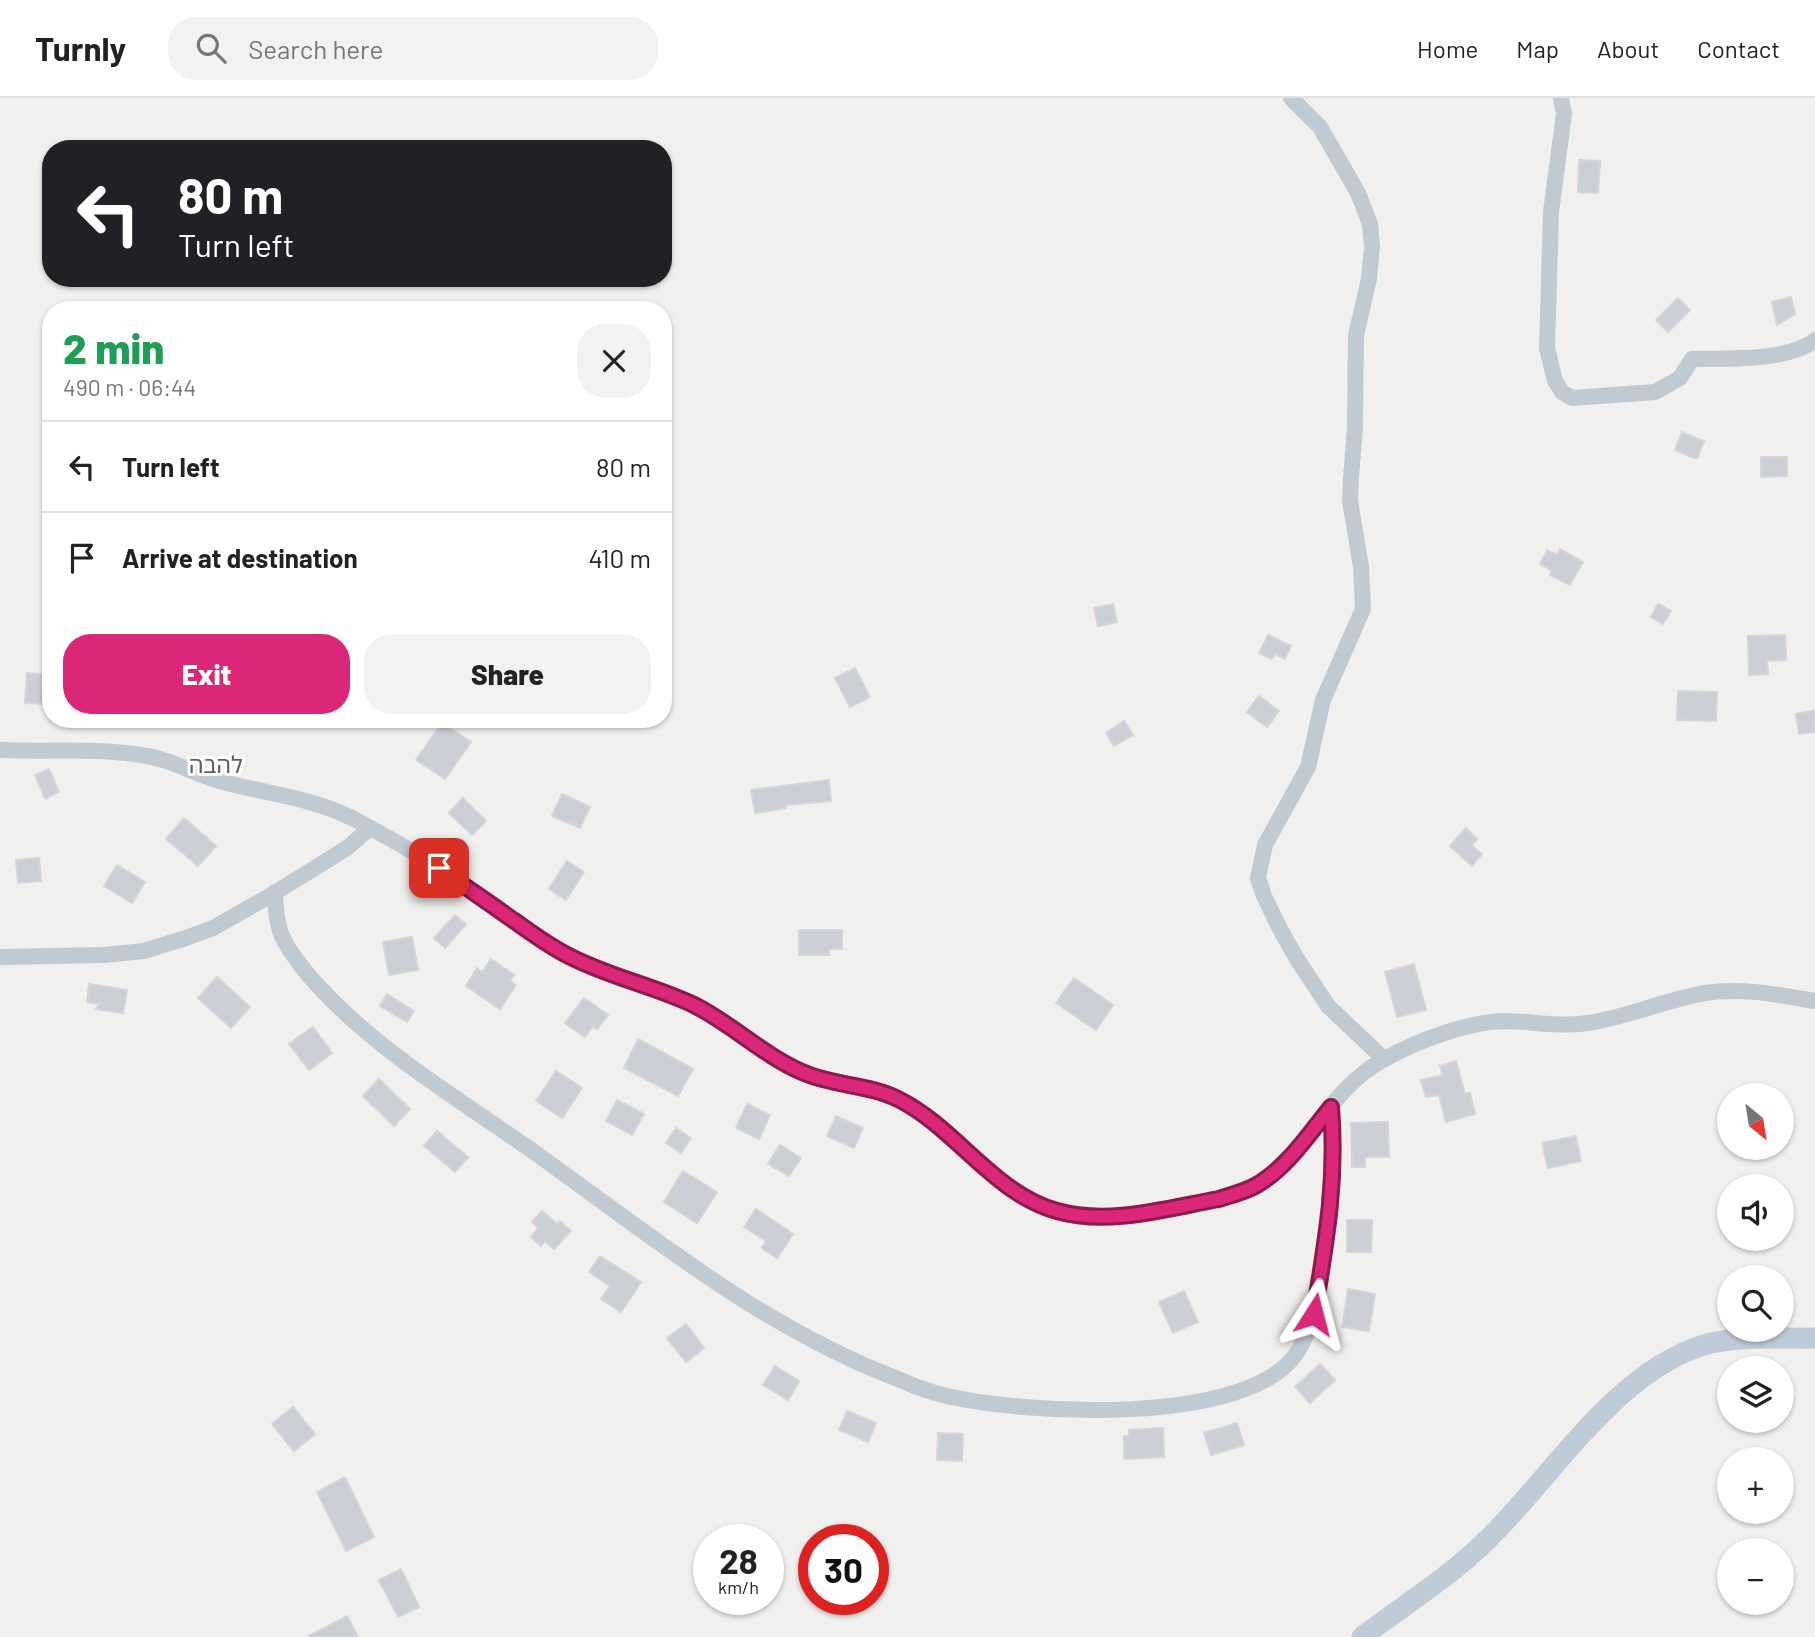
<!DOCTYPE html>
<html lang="en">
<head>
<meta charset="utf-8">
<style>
  :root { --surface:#fff; --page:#f2f2f2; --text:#222; --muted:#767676; --line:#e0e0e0; --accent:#db2777 }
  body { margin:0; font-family:Barlow,"Noto Sans Hebrew",sans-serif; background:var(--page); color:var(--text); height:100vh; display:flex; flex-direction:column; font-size:26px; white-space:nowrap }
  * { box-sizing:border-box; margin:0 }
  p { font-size:23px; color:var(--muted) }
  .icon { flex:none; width:38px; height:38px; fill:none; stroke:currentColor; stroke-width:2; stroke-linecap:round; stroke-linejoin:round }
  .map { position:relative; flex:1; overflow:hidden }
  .drawer { position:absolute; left:42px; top:203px; width:630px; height:427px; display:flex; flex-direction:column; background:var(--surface); border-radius:28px; box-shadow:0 2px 5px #0004 }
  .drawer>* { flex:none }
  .top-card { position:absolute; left:42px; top:42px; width:630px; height:147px; border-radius:28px; box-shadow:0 2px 5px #0004; background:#202124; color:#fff; overflow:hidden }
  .needle { width:46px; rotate:150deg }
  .buttons { position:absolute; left:1717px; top:985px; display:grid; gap:14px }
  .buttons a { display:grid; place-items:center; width:77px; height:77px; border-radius:50%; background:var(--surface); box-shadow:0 2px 5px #0004; font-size:35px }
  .speed { position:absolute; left:693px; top:1426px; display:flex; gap:14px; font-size:35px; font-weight:700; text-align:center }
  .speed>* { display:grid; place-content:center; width:91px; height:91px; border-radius:50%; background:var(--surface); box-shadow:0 2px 5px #0004; line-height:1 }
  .speed small { font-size:18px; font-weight:400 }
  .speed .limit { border:10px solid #d22; background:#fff; color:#111 }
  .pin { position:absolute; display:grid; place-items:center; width:60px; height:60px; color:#fff; margin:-30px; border-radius:14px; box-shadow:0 4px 10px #0006 }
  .me { position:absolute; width:77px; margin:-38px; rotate:9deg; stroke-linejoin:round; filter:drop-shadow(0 0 5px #0008) }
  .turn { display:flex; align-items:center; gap:24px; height:147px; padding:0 21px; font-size:32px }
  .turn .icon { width:91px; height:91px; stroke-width:2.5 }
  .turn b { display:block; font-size:49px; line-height:60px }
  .round { display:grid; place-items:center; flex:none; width:74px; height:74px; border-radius:28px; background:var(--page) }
  .headline { display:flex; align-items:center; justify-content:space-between; height:119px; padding:0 21px }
  h1 { font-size:42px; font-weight:800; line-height:52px; color:#1e9e55 }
  .action { display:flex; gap:14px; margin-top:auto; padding:14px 21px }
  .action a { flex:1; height:80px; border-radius:28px; background:var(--accent); color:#fff; font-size:28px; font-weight:800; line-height:80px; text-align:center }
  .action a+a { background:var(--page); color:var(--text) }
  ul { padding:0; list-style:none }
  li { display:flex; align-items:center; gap:21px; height:91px; padding:0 21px; border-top:2px solid var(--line) }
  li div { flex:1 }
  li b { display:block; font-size:26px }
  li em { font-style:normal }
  header { display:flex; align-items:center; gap:42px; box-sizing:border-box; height:98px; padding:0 35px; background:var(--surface); border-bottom:2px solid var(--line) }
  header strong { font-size:33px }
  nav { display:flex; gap:38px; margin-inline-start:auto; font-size:24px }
  .search { width:490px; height:63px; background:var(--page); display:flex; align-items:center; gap:18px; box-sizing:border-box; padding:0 24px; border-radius:28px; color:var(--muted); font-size:26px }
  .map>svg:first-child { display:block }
  .building { fill:#cbced4; stroke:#d3d5db; stroke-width:2 }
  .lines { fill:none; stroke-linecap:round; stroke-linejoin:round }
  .street { stroke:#bfcad2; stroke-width:16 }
  .secondary { stroke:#bfcbd7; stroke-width:21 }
  .route-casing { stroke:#8e194d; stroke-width:18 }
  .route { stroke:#db2777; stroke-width:12 }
  .labels { text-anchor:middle; stroke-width:6; stroke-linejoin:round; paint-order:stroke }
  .quarter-label { font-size:23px; fill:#5b6065; stroke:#fff }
</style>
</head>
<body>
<header>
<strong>Turnly</strong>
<div class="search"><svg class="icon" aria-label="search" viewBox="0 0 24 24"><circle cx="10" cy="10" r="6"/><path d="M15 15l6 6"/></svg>Search here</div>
<nav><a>Home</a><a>Map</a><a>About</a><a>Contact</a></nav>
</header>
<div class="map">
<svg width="1815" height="1539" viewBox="0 0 1815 1539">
  <rect width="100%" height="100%" fill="#f2efef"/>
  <!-- building -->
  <g class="building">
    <polygon points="1579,62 1600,63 1598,95 1578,94"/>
    <polygon points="1791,199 1795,216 1777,227 1772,204"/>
    <polygon points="1678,200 1690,212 1668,234 1656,222"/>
    <polygon points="1682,334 1704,343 1697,361 1675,352"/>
    <polygon points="1761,359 1787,359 1787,378 1761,379"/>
    <polygon points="1560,451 1583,464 1570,487 1550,477 1552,472 1540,466 1547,452 1557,457"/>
    <polygon points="1113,506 1117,524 1098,528 1094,510"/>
    <polygon points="1658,506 1671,513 1663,526 1651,519"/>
    <polygon points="1268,537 1291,548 1285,561 1275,556 1272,561 1259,555"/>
    <polygon points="1785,537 1786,562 1767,563 1768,576 1749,577 1748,538"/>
    <polygon points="855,570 870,599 850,609 835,580"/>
    <polygon points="27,575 51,577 51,600 44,599 43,606 25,605"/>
    <polygon points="1678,593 1717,594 1716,623 1677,622"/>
    <polygon points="1259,598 1279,613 1267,629 1247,614"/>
    <polygon points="1815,612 1815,634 1799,636 1796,616"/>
    <polygon points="1124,623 1133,637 1114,648 1106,635"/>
    <polygon points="442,625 471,644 445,681 416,662"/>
    <polygon points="49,671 59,694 45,701 35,677"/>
    <polygon points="829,682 831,703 786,707 786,710 755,715 751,692"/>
    <polygon points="562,696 590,709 580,730 552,718"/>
    <polygon points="463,700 486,723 472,737 449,715"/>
    <polygon points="184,720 216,748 198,768 166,741"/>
    <polygon points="1466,730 1477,741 1471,747 1482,756 1472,768 1450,748"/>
    <polygon points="39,760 41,783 18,785 16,762"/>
    <polygon points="567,763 584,774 566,802 549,791"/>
    <polygon points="117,767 145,784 132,805 104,788"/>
    <polygon points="455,817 466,826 445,850 434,840"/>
    <polygon points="799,832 842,832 842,851 829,851 829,857 799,857"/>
    <polygon points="412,839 418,872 389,877 383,844"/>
    <polygon points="491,861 514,877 510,883 516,887 500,911 466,888 477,870 482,874"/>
    <polygon points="1414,866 1426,912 1397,919 1385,874"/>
    <polygon points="217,879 250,909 231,930 198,900"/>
    <polygon points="1074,880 1113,907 1096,932 1056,905"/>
    <polygon points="89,886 127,892 123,915 96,911 99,906 87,904"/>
    <polygon points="387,896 414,913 407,924 380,908"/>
    <polygon points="584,900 608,917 597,931 593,928 585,939 565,925"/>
    <polygon points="313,929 332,955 309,972 289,946"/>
    <polygon points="638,941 693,971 678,998 624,970"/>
    <polygon points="1456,963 1465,996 1470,995 1475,1016 1446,1024 1439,997 1426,999 1421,982 1443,977 1440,968"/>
    <polygon points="556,973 582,990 562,1020 536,1003"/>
    <polygon points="379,981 410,1011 394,1028 363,998"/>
    <polygon points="617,1002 644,1016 632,1037 606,1023"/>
    <polygon points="747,1006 770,1017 759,1041 736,1030"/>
    <polygon points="836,1018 863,1030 854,1050 827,1038"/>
    <polygon points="1388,1024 1389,1059 1365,1059 1365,1069 1352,1069 1351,1025"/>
    <polygon points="676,1030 691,1040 681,1055 666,1045"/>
    <polygon points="437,1033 468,1059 455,1074 424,1048"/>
    <polygon points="1576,1038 1581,1063 1548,1070 1542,1045"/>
    <polygon points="780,1047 801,1060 789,1078 768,1066"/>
    <polygon points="683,1073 717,1094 697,1125 664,1104"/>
    <polygon points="756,1111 793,1136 777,1160 762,1150 766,1143 744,1129"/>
    <polygon points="542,1113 557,1126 560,1123 571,1133 554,1151 545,1143 541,1148 531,1139 538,1130 532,1124"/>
    <polygon points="1347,1122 1372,1122 1371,1154 1347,1154"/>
    <polygon points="600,1158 641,1184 621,1214 601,1201 610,1188 589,1174"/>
    <polygon points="1348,1191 1375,1196 1369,1233 1342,1229"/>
    <polygon points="1184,1193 1198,1224 1173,1235 1159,1204"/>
    <polygon points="686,1226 704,1250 686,1264 667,1240"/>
    <polygon points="1320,1266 1335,1282 1310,1305 1295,1289"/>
    <polygon points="775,1268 799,1283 788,1302 763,1287"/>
    <polygon points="293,1309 315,1336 294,1353 272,1326"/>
    <polygon points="847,1313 876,1325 868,1344 839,1332"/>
    <polygon points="1237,1325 1244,1347 1211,1357 1204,1335"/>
    <polygon points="1163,1330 1164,1359 1124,1361 1124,1338 1129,1338 1129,1332"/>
    <polygon points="938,1335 963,1336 962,1363 937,1362"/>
    <polygon points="345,1379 374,1439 346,1453 317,1394"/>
    <polygon points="401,1471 419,1509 398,1519 379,1482"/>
    <polygon points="347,1518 358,1539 307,1539"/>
  </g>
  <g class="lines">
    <!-- street -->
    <g class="street">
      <polyline points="1291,0 1320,29 1358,95 1370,126 1372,149 1369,181 1356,237 1355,328 1351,380 1350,402 1361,469 1363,511 1323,602 1308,669 1265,747 1258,780 1264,798 1280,831 1297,861 1328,908 1384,961"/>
      <path d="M1561,0L1564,16L1551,114L1547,250L1555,283L1562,294L1572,300L1655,294L1680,280L1692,261C1728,260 1786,264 1815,242"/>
      <path d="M0,652C47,654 95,650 141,657C172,661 197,678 227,685C269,696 312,700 352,720C382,736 412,752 440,771C487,802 531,840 582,865C625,885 672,894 713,917C746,936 772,962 807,976C838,989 874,986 903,1004C963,1039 1005,1108 1077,1118C1114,1123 1222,1106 1255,1088C1267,1082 1277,1072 1286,1063C1317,1029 1342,984 1383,962C1416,943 1470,923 1507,923C1535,924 1561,929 1588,925C1628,919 1665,902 1705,895C1741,889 1779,897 1815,903"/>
      <path d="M275,794C276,809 276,825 282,838C289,854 309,879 322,892C382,956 462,1003 534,1054C650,1137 763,1230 898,1281C913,1288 930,1294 947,1298C1024,1316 1245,1329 1296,1256C1313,1231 1317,1201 1322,1172C1331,1117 1336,1065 1331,1009"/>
      <polyline points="0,859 104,857 144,853 186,840 213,830 268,799 347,750 370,730"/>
    </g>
    <!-- secondary -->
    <path class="secondary" d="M1362,1539C1404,1507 1451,1478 1488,1441C1552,1379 1615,1274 1704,1247C1738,1237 1779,1241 1815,1240"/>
  </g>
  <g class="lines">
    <defs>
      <path id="route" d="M439,770C464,788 488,804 513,822C532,835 550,849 571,859C610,879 654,888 694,907C732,926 763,957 802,974C833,988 868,986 898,1001C955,1029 994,1096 1057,1113C1110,1128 1167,1110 1219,1101C1231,1097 1244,1094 1255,1088C1286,1071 1309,1036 1331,1009C1337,1084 1326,1143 1314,1216"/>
    </defs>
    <!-- route casing -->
    <use href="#route" class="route-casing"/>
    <!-- route -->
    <use href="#route" class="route"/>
  </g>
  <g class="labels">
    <!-- quarter labels -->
    <g class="quarter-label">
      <text x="216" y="675">להבה</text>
    </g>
  </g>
</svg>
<div class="buttons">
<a><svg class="needle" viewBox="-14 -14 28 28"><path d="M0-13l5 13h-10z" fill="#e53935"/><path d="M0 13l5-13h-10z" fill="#767676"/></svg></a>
<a><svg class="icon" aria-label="sound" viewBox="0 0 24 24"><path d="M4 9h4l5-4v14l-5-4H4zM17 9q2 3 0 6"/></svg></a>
<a><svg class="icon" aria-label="search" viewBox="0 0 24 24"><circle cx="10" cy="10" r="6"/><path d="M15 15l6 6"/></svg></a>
<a><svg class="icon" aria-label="layers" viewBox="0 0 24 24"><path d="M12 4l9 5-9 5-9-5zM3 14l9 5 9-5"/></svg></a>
<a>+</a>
<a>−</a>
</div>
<div class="speed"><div>28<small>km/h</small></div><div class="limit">30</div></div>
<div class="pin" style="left:439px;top:770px;background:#d93025"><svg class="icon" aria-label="arrive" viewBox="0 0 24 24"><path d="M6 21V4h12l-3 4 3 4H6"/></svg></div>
<svg class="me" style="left:1314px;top:1216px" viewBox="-20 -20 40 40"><path d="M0-17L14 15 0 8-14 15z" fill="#db2777" stroke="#fff" stroke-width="4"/></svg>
<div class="top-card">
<div class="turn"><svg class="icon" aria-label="left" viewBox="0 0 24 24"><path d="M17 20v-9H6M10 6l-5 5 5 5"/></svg><div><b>80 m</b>Turn left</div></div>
</div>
<section class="drawer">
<div class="headline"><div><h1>2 min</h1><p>490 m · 06:44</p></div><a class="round"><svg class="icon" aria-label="close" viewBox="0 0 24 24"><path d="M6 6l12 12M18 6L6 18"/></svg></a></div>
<ul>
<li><svg class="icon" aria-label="left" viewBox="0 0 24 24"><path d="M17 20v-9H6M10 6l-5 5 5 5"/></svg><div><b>Turn left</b></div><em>80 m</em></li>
<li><svg class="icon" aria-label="arrive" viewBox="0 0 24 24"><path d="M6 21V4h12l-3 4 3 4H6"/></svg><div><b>Arrive at destination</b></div><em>410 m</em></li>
</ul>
<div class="action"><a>Exit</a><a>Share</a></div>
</section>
</div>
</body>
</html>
